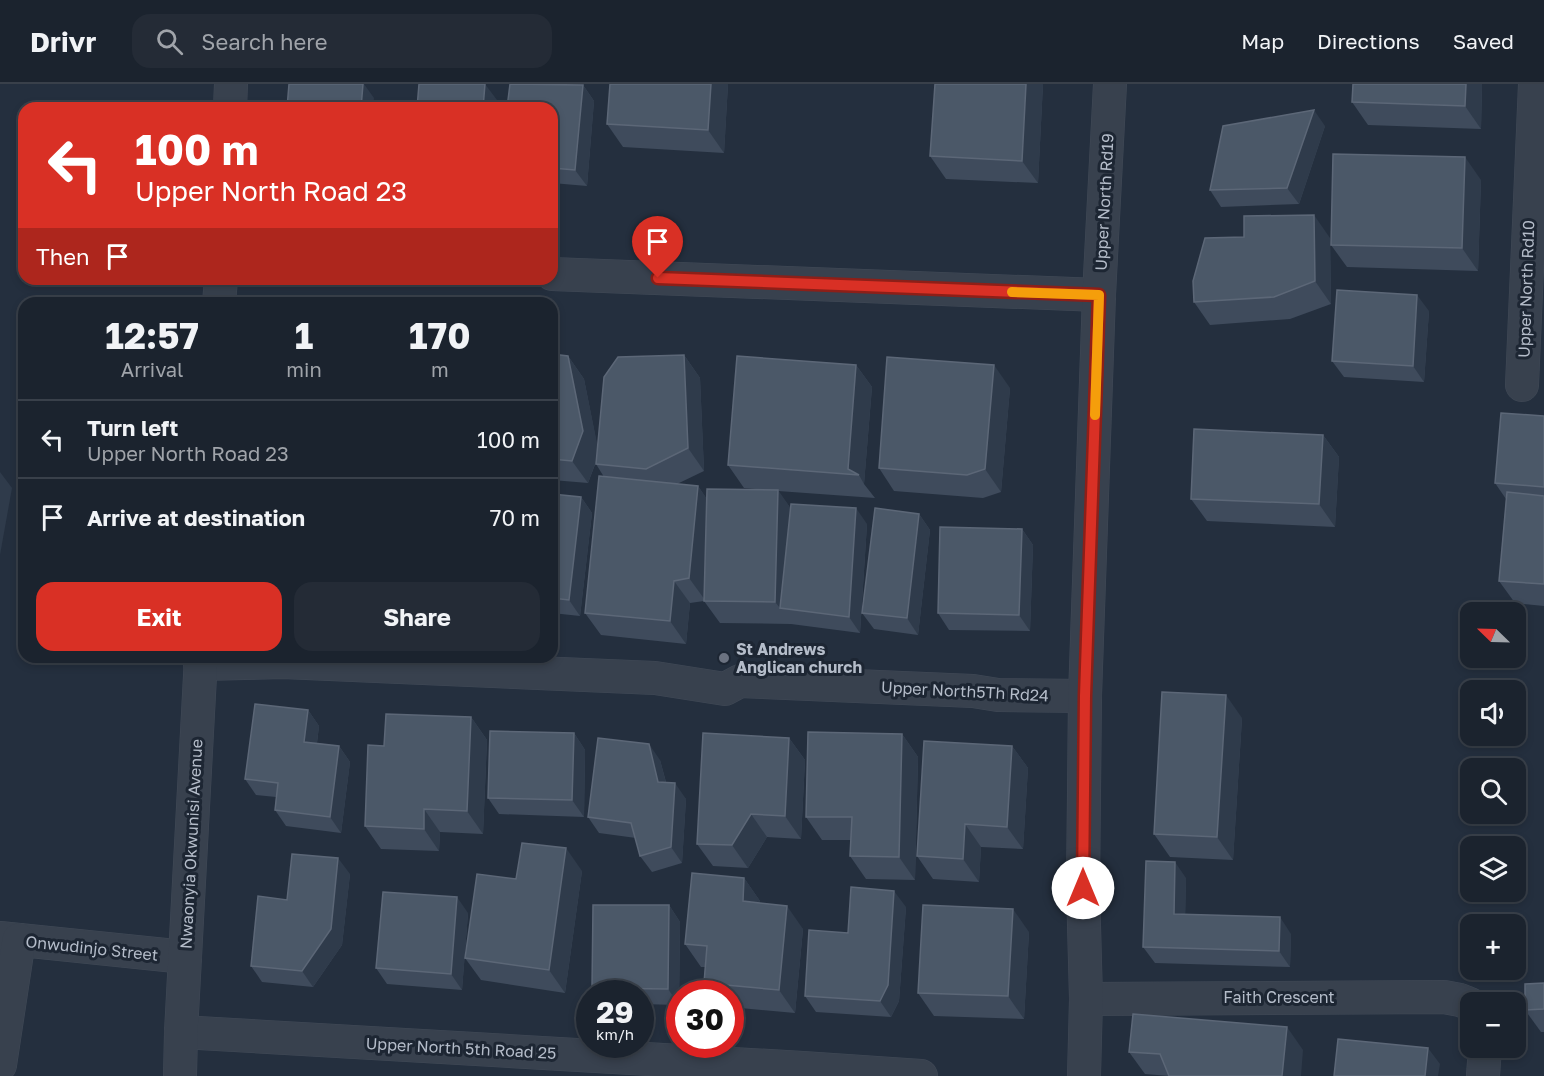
<!DOCTYPE html>
<html lang="en">
<head>
<meta charset="utf-8">
<style>
  :root { --surface:#1b232e; --page:#242b36; --text:#f1f3f6; --muted:#a0a4aa; --line:#39404a; --accent:#d93025 }
  body { margin:0; font-family:"Golos Text",sans-serif; background:var(--page); color:var(--text); height:100vh; display:flex; flex-direction:column; font-size:22px; white-space:nowrap }
  * { box-sizing:border-box; margin:0 }
  p { font-size:20px; color:var(--muted) }
  .icon { flex:none; width:33px; height:33px; fill:none; stroke:currentColor; stroke-width:2; stroke-linecap:round; stroke-linejoin:round }
  .map { position:relative; flex:1; overflow:hidden }
  .details { position:absolute; left:18px; top:213px; width:540px; height:366px; display:flex; flex-direction:column; background:var(--surface); border-radius:18px; box-shadow:0 3px 9px #0003,0 0 0 2px var(--line) }
  .details>* { flex:none }
  .guide { position:absolute; left:18px; top:18px; width:540px; height:183px; border-radius:18px; box-shadow:0 3px 9px #0003,0 0 0 2px var(--line); background:#d93025; color:#fff; overflow:hidden }
  .needle { width:39px; rotate:293deg }
  .buttons { position:absolute; left:1460px; top:518px; display:grid; gap:12px }
  .buttons a { display:grid; place-items:center; width:66px; height:66px; border-radius:12px; background:var(--surface); box-shadow:0 3px 9px #0003,0 0 0 2px var(--line); font-size:30px }
  .speed { position:absolute; left:576px; top:896px; display:flex; gap:12px; font-size:30px; font-weight:700; text-align:center }
  .speed>* { display:grid; place-content:center; width:78px; height:78px; border-radius:50%; background:var(--surface); box-shadow:0 3px 9px #0003,0 0 0 2px var(--line); line-height:1 }
  .speed small { font-size:15px; font-weight:400 }
  .speed .limit { border:9px solid #d22; background:#fff; color:#111 }
  .pin { position:absolute; display:grid; place-items:center; width:51px; height:51px; color:#fff; margin:-62px -26px; border-radius:50% 50% 50% 0; rotate:-45deg; box-shadow:0 0 6px #0007 }
  .pin .icon { rotate:45deg }
  .me { position:absolute; width:66px; margin:-33px; rotate:0deg; stroke-linejoin:round; filter:drop-shadow(0 0 4px #0008) }
  .turn { display:flex; align-items:center; gap:21px; height:126px; padding:0 18px; font-size:27px }
  .turn .icon { width:78px; height:78px; stroke-width:2.5 }
  .turn b { display:block; font-size:42px; line-height:51px }
  .then { display:flex; align-items:center; height:57px; padding:0 18px; background:#0003; gap:12px; font-size:22px }
  .eta { display:flex; justify-content:space-evenly; align-items:center; height:102px; text-align:center }
  .eta b { font-size:36px; font-weight:700; line-height:42px }
  .primary-button { display:flex; gap:12px; margin-top:auto; padding:12px 18px }
  .primary-button a { flex:1; height:69px; border-radius:18px; background:var(--accent); color:#fff; font-size:24px; font-weight:700; line-height:69px; text-align:center }
  .primary-button a+a { background:var(--page); color:var(--text) }
  ul { padding:0; list-style:none }
  li { display:flex; align-items:center; gap:18px; height:78px; padding:0 18px; border-top:2px solid var(--line) }
  li div { flex:1 }
  li b { display:block; font-size:22px }
  li em { font-style:normal }
  header { display:flex; align-items:center; gap:36px; box-sizing:border-box; height:84px; padding:0 30px; background:var(--surface); border-bottom:2px solid var(--line) }
  header strong { font-size:28px }
  nav { display:flex; gap:33px; margin-inline-start:auto; font-size:21px }
  .search { width:420px; height:54px; background:var(--page); display:flex; align-items:center; gap:15px; box-sizing:border-box; padding:0 21px; border-radius:18px; color:var(--muted); font-size:22px }
  .map>svg:first-child { display:block }
  .lines { fill:none; stroke-linecap:round; stroke-linejoin:round }
  .minor-casing { stroke:#414a57; stroke-width:34 }
  .minor { stroke:#38414e; stroke-width:33 }
  .wall { fill:#3f4b5c }
  .shaded-wall { fill:#2f3b4b }
  .building { fill:#4b5868; stroke:#5c6777; stroke-width:1.5 }
  .route-casing { stroke:#8d1f18; stroke-width:15 }
  .route { stroke:#d93025; stroke-width:10 }
  .slow { stroke:#f59e0b; stroke-width:10 }
  .worship-dot { fill:#6b7280; stroke:#1d2633; stroke-width:2 }
  .labels { text-anchor:middle; stroke-width:6; stroke-linejoin:round; paint-order:stroke }
  .street-label { font-size:16px; fill:#b4bcc9; stroke:#1d2633 }
  .poi-label { font-size:16px; font-weight:bold; fill:#b4bcc9; stroke:#1d2633; text-anchor:start }
</style>
</head>
<body>
<header>
<strong>Drivr</strong>
<div class="search"><svg class="icon" aria-label="search" viewBox="0 0 24 24"><circle cx="10" cy="10" r="6"/><path d="M15 15l6 6"/></svg>Search here</div>
<nav><a>Map</a><a>Directions</a><a>Saved</a></nav>
</header>
<div class="map">
<svg width="1544" height="992" viewBox="0 0 1544 992">
  <rect width="100%" height="100%" fill="#242f3e"/>
  <g class="lines">
    <defs>
      <g id="minor">
        <polyline points="230,24 231,0"/>
        <polyline points="552,190 1099,211"/>
        <polyline points="219,219 221,195"/>
        <polyline points="1522,301 1535,0"/>
        <polyline points="200,580 283,578 655,594 725,605 740,597 973,607 998,611 1085,612"/>
        <polyline points="0,854 185,873"/>
        <polyline points="1086,915 1444,913 1460,916 1470,920"/>
        <polyline points="181,948 803,984 921,992"/>
        <polyline points="0,981 19,856"/>
        <polyline points="180,992 181,948 201,573"/>
        <polyline points="1084,992 1086,915 1083,804 1085,612 1099,211 1110,0"/>
        <polyline points="1483,992 1485,963"/>
      </g>
    </defs>
    <!-- minor casing -->
    <use href="#minor" class="minor-casing"/>
    <!-- minor -->
    <use href="#minor" class="minor"/>
  </g>
  <!-- wall -->
  <g class="wall">
    <polygon points="610,0 728,0 724,69 623,63 607,40"/>
    <polygon points="1043,0 1038,99 946,95 930,72"/>
    <polygon points="1353,0 1482,0 1481,45 1368,41 1352,18"/>
    <polygon points="583,1 594,17 587,102 552,99 552,24"/>
    <polygon points="1325,42 1299,120 1221,123 1210,106"/>
    <polygon points="1481,96 1478,187 1347,183 1331,161"/>
    <polygon points="1330,154 1331,220 1290,235 1210,241 1194,218"/>
    <polygon points="1429,227 1424,298 1344,293 1332,277"/>
    <polygon points="552,270 568,272 584,295 597,361 684,271 700,294 704,387 677,400 698,402 706,414 767,406 744,404 728,381 856,281 872,303 864,400 875,414 778,407 791,425 867,440 860,549 791,540 720,539 704,517 690,519 686,560 601,551 585,529 604,393 596,380 596,378 588,399 552,396"/>
    <polygon points="1010,304 1001,408 983,414 894,407 879,384"/>
    <polygon points="1544,332 1544,522 1515,519 1499,497 1506,415 1495,399"/>
    <polygon points="1323,351 1339,373 1335,443 1207,437 1191,415"/>
    <polygon points="552,410 581,413 592,429 580,532 552,529"/>
    <polygon points="919,430 930,446 918,551 874,545 862,529"/>
    <polygon points="1022,445 1033,461 1030,547 949,546 938,529"/>
    <polygon points="308,626 319,642 317,659 339,662 350,678 341,749 286,742 275,726 276,713 256,711 245,695"/>
    <polygon points="471,633 487,656 483,750 440,748 439,767 381,765 365,742 384,662"/>
    <polygon points="1242,634 1233,776 1170,773 1154,750"/>
    <polygon points="574,649 585,666 584,733 499,730 488,714"/>
    <polygon points="902,650 918,673 915,796 866,795 850,772 851,756 822,756 806,733"/>
    <polygon points="789,654 805,676 801,755 767,753 748,784 713,782 697,760"/>
    <polygon points="1012,662 1028,684 1023,765 981,763 979,798 933,795 917,772"/>
    <polygon points="660,676 666,698 686,715 682,779 652,788 640,772 636,754 599,749 588,733"/>
    <polygon points="582,787 565,909 481,896 465,874 516,795"/>
    <polygon points="350,790 342,861 313,903 262,898 251,882 287,816"/>
    <polygon points="744,794 760,817 760,819 803,845 795,929 730,923 730,909 710,909 704,899 705,883 701,883 685,860"/>
    <polygon points="1186,794 1185,831 1291,850 1290,883 1155,879 1143,863"/>
    <polygon points="669,821 680,838 679,921 640,920 640,909 596,909 592,904"/>
    <polygon points="906,823 899,917 891,933 816,928 805,912 848,849"/>
    <polygon points="468,829 462,906 387,900 376,884"/>
    <polygon points="1029,848 1024,935 934,932 918,909"/>
    <polygon points="1544,899 1544,948 1541,948 1525,926"/>
    <polygon points="1303,966 1169,992 1145,990 1129,968"/>
  </g>
  <!-- shaded-wall -->
  <g class="shaded-wall">
    <polygon points="363,0 364,0 374,14 373,24 361,24"/>
    <polygon points="485,0 497,16 496,24 483,24"/>
    <polygon points="711,0 728,0 724,69 708,46"/>
    <polygon points="1026,0 1043,0 1038,99 1022,77"/>
    <polygon points="1466,0 1482,0 1481,45 1465,22"/>
    <polygon points="583,1 594,17 587,102 575,86"/>
    <polygon points="1314,26 1325,42 1299,120 1287,104"/>
    <polygon points="1465,73 1481,96 1478,187 1462,164"/>
    <polygon points="1314,131 1330,154 1331,220 1315,197"/>
    <polygon points="1417,211 1429,227 1424,298 1413,282"/>
    <polygon points="684,271 700,294 704,387 688,364"/>
    <polygon points="568,272 584,295 599,369 588,399 572,377"/>
    <polygon points="856,281 872,303 864,400 859,391 848,385"/>
    <polygon points="994,281 1010,304 1001,408 985,385"/>
    <polygon points="1323,351 1339,373 1335,443 1319,420"/>
    <polygon points="0,388 12,404 0,471"/>
    <polygon points="698,402 714,425 705,516 689,494"/>
    <polygon points="778,406 794,429 780,524 775,518"/>
    <polygon points="581,413 592,429 580,532 569,516"/>
    <polygon points="856,424 867,440 860,549 849,533"/>
    <polygon points="919,430 930,446 918,551 907,534"/>
    <polygon points="1022,445 1033,461 1030,547 1019,531"/>
    <polygon points="674,497 690,519 686,560 670,537"/>
    <polygon points="1226,611 1242,634 1233,776 1217,753"/>
    <polygon points="308,626 319,642 315,674 304,658"/>
    <polygon points="471,633 487,656 483,750 467,727"/>
    <polygon points="574,649 585,666 584,733 572,716"/>
    <polygon points="902,650 918,673 915,796 899,773"/>
    <polygon points="789,654 805,676 801,755 785,732"/>
    <polygon points="649,660 660,676 670,714 658,698"/>
    <polygon points="339,662 350,678 341,749 330,733"/>
    <polygon points="1012,662 1028,684 1023,765 1007,743"/>
    <polygon points="675,699 686,715 682,779 671,763"/>
    <polygon points="424,725 440,748 439,767 424,745"/>
    <polygon points="751,730 767,753 748,784 732,761"/>
    <polygon points="965,740 981,763 979,798 963,775"/>
    <polygon points="566,764 582,787 565,909 549,886"/>
    <polygon points="338,774 350,790 342,861 313,903 302,887"/>
    <polygon points="1175,778 1186,794 1185,847 1174,830"/>
    <polygon points="744,794 760,817 758,840 743,817"/>
    <polygon points="894,807 906,823 899,917 891,933 880,917"/>
    <polygon points="457,813 468,829 462,906 451,890"/>
    <polygon points="669,821 680,838 679,921 668,905"/>
    <polygon points="787,822 803,845 795,929 779,906"/>
    <polygon points="1013,825 1029,848 1024,935 1008,912"/>
    <polygon points="1280,833 1291,850 1290,883 1279,867"/>
    <polygon points="1287,943 1303,966 1301,992 1282,992"/>
    <polygon points="1428,964 1440,980 1438,992 1425,992"/>
  </g>
  <!-- building -->
  <g class="building">
    <polygon points="289,0 363,0 361,24 287,24"/>
    <polygon points="419,0 485,0 483,24 417,24"/>
    <polygon points="510,0 583,1 575,86 552,84 552,24 507,24"/>
    <polygon points="610,0 711,0 708,46 607,40"/>
    <polygon points="935,0 1026,0 1022,77 930,72"/>
    <polygon points="1353,0 1466,0 1465,22 1352,18"/>
    <polygon points="1314,26 1287,104 1210,106 1223,42"/>
    <polygon points="1333,70 1465,73 1462,164 1331,161"/>
    <polygon points="1314,131 1315,197 1274,213 1194,218 1193,197 1205,154 1244,153 1244,132"/>
    <polygon points="1337,206 1417,211 1413,282 1332,277"/>
    <polygon points="552,270 568,272 583,347 572,377 552,375"/>
    <polygon points="684,271 688,364 646,385 596,380 604,293 618,273"/>
    <polygon points="737,272 856,281 848,385 859,391 728,381"/>
    <polygon points="887,273 994,281 985,385 967,391 879,384"/>
    <polygon points="1501,329 1544,332 1544,403 1495,399"/>
    <polygon points="1194,345 1323,351 1319,420 1191,415"/>
    <polygon points="599,392 698,402 689,494 674,497 670,537 585,529"/>
    <polygon points="707,405 778,406 775,518 704,517"/>
    <polygon points="1507,408 1544,412 1544,500 1499,497"/>
    <polygon points="552,410 581,413 569,516 552,514"/>
    <polygon points="791,420 856,424 849,533 780,524"/>
    <polygon points="875,424 919,430 907,534 862,529"/>
    <polygon points="940,443 1022,445 1019,531 938,529"/>
    <polygon points="1162,608 1226,611 1217,753 1154,750"/>
    <polygon points="255,620 308,626 304,658 339,662 330,733 275,726 278,699 245,695"/>
    <polygon points="386,630 471,633 467,727 424,725 424,745 365,742 368,661 384,662"/>
    <polygon points="490,647 574,649 572,716 488,714"/>
    <polygon points="808,648 902,650 899,773 850,772 852,733 806,733"/>
    <polygon points="703,649 789,654 785,732 751,730 732,761 697,760"/>
    <polygon points="598,654 649,660 658,698 675,699 671,763 640,772 631,739 588,733"/>
    <polygon points="924,657 1012,662 1007,743 965,740 963,775 917,772"/>
    <polygon points="522,759 566,764 549,886 465,874 477,790 516,795"/>
    <polygon points="292,770 338,774 331,845 302,887 251,882 258,812 287,816"/>
    <polygon points="1146,777 1175,778 1174,830 1280,833 1279,867 1143,863"/>
    <polygon points="692,789 744,794 743,817 787,822 779,906 704,899 707,862 685,860"/>
    <polygon points="851,803 894,807 888,901 880,917 805,912 809,846 848,849"/>
    <polygon points="383,808 457,813 451,890 376,884"/>
    <polygon points="593,821 669,821 668,905 592,904"/>
    <polygon points="923,821 1013,825 1008,912 918,909"/>
    <polygon points="1544,899 1544,925 1525,926 1525,900"/>
    <polygon points="1133,930 1287,943 1282,992 1169,992 1160,970 1129,968"/>
    <polygon points="1338,955 1428,964 1425,992 1334,992"/>
  </g>
  <g class="lines">
    <defs>
      <polyline id="route" points="658,194 1099,211 1085,612 1083,804"/>
    </defs>
    <!-- route casing -->
    <use href="#route" class="route-casing"/>
    <!-- route -->
    <use href="#route" class="route"/>
    <!-- slow -->
    <polyline class="slow" points="1012,208 1099,211 1095,331"/>
  </g>
  <!-- markers -->
  <circle class="worship-dot" cx="724" cy="574" r="6"/>
  <g class="labels">
    <!-- street labels -->
    <g class="street-label">
      <text transform="translate(1104 118) rotate(-87)" y="6">Upper North Rd19</text>
      <text transform="translate(1526 205) rotate(-88)" y="6">Upper North Rd10</text>
      <text transform="translate(965 607) rotate(3)" y="6">Upper North5Th Rd24</text>
      <text transform="translate(191 760) rotate(-87)" y="6">Nwaonyia Okwunisi Avenue</text>
      <text transform="translate(92 864) rotate(6)" y="6">Onwudinjo Street</text>
      <text x="1279" y="919">Faith Crescent</text>
      <text transform="translate(461 964) rotate(3)" y="6">Upper North 5th Road 25</text>
    </g>
    <!-- poi labels -->
    <g class="poi-label">
      <text x="736" y="571">St Andrews<tspan x="736" dy="18">Anglican church</tspan></text>
    </g>
  </g>
</svg>
<div class="buttons">
<a><svg class="needle" viewBox="-14 -14 28 28"><path d="M0-13l5 13h-10z" fill="#e53935"/><path d="M0 13l5-13h-10z" fill="#a0a4aa"/></svg></a>
<a><svg class="icon" aria-label="sound" viewBox="0 0 24 24"><path d="M4 9h4l5-4v14l-5-4H4zM17 9q2 3 0 6"/></svg></a>
<a><svg class="icon" aria-label="search" viewBox="0 0 24 24"><circle cx="10" cy="10" r="6"/><path d="M15 15l6 6"/></svg></a>
<a><svg class="icon" aria-label="layers" viewBox="0 0 24 24"><path d="M12 4l9 5-9 5-9-5zM3 14l9 5 9-5"/></svg></a>
<a>+</a>
<a>−</a>
</div>
<div class="speed"><div>29<small>km/h</small></div><div class="limit">30</div></div>
<div class="pin" style="left:658px;top:194px;background:#d93025"><svg class="icon" aria-label="arrive" viewBox="0 0 24 24"><path d="M6 21V4h12l-3 4 3 4H6"/></svg></div>
<svg class="me" style="left:1083px;top:804px" viewBox="-20 -20 40 40"><circle r="19" fill="#fff"/><path d="M0-13L10 11 0 6-10 11z" fill="#d93025"/></svg>
<div class="guide">
<div class="turn"><svg class="icon" aria-label="left" viewBox="0 0 24 24"><path d="M17 20v-9H6M10 6l-5 5 5 5"/></svg><div><b>100 m</b>Upper North Road 23</div></div>
<div class="then">Then<svg class="icon" aria-label="arrive" viewBox="0 0 24 24"><path d="M6 21V4h12l-3 4 3 4H6"/></svg></div>
</div>
<section class="details">
<div class="eta">
<div><b>12:57</b><p>Arrival</p></div>
<div><b>1</b><p>min</p></div>
<div><b>170</b><p>m</p></div>
</div>
<ul>
<li><svg class="icon" aria-label="left" viewBox="0 0 24 24"><path d="M17 20v-9H6M10 6l-5 5 5 5"/></svg><div><b>Turn left</b><p>Upper North Road 23</p></div><em>100 m</em></li>
<li><svg class="icon" aria-label="arrive" viewBox="0 0 24 24"><path d="M6 21V4h12l-3 4 3 4H6"/></svg><div><b>Arrive at destination</b></div><em>70 m</em></li>
</ul>
<div class="primary-button"><a>Exit</a><a>Share</a></div>
</section>
</div>
</body>
</html>
